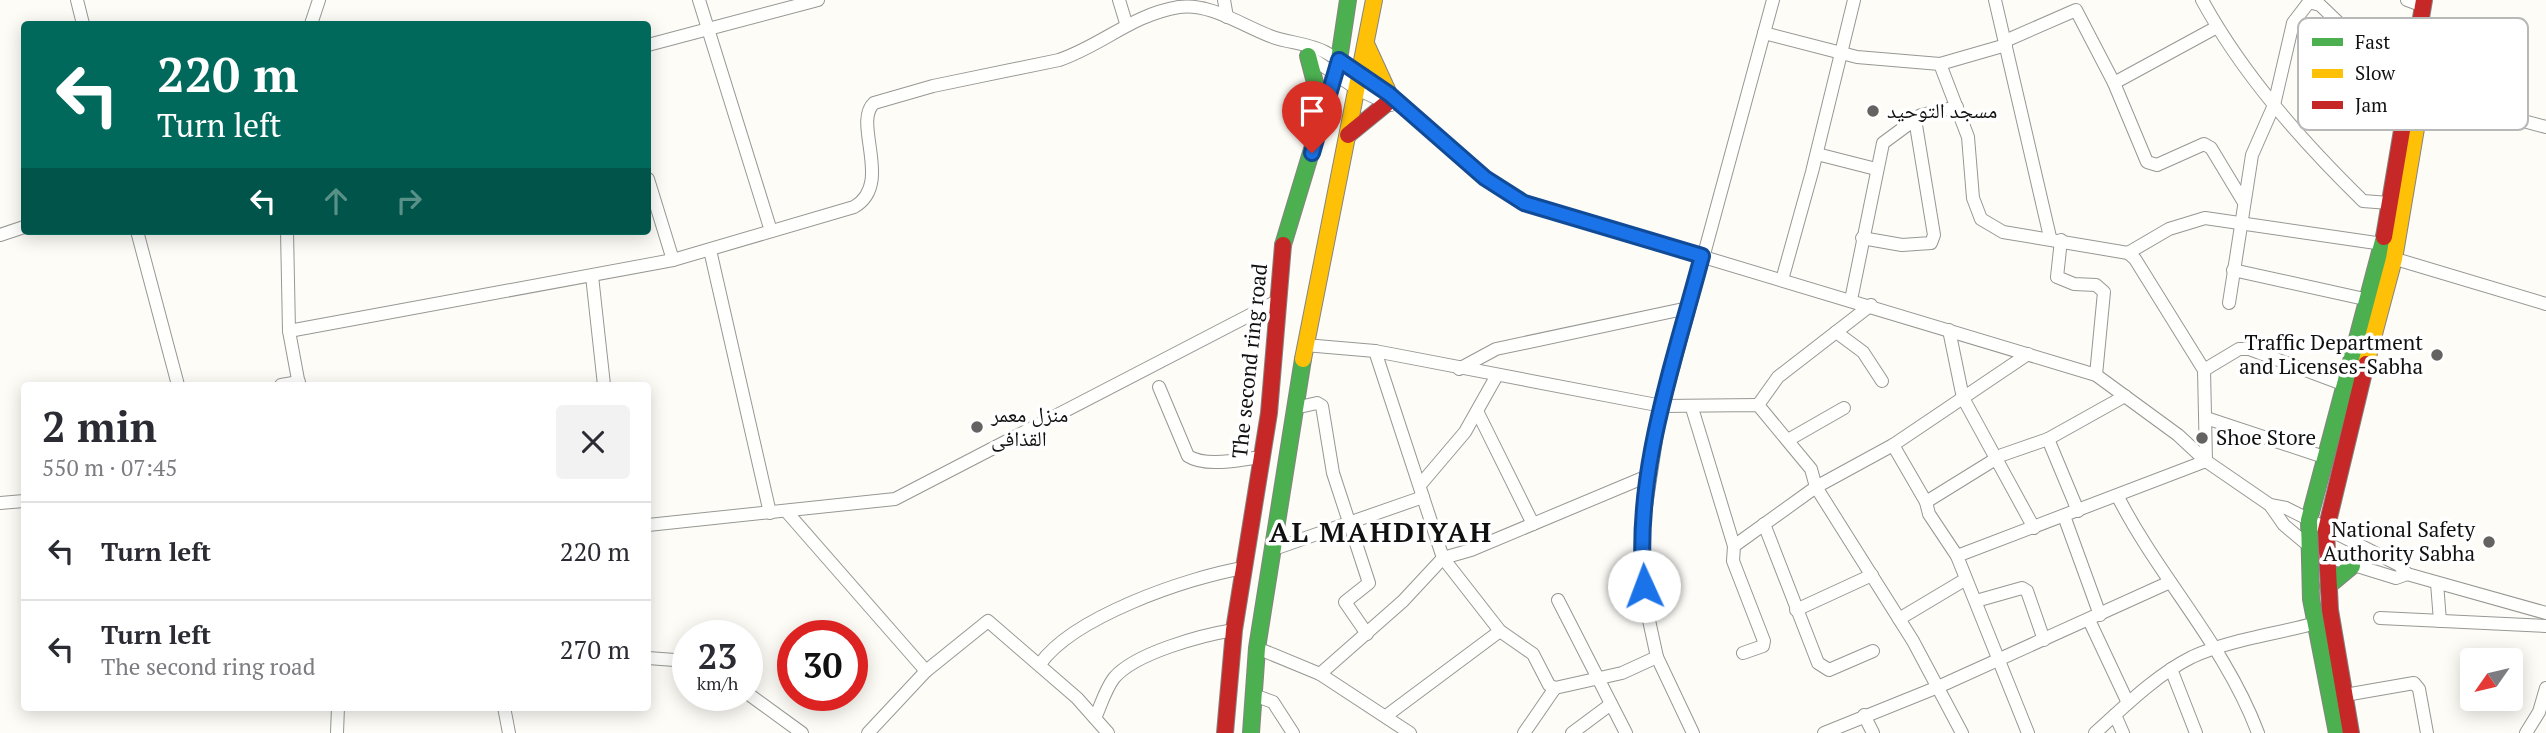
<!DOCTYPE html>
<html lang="en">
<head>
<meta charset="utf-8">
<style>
  :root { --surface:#fff; --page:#f2f2f3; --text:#2b2b33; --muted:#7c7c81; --line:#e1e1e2 }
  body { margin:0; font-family:"PT Serif","Noto Naskh Arabic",serif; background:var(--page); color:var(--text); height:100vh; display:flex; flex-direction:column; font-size:26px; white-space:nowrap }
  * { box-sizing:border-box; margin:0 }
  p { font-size:23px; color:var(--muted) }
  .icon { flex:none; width:38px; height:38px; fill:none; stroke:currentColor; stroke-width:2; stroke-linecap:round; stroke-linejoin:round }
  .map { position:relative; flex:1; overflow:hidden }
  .details { position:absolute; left:21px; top:382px; width:630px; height:329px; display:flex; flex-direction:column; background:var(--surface); border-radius:7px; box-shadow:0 4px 18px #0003 }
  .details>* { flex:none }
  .hud { position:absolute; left:21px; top:21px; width:630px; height:214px; border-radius:7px; box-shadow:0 4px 18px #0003; background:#00695c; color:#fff; overflow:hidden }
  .needle { width:46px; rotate:236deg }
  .tools { position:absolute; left:2460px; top:648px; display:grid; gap:14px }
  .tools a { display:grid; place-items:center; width:63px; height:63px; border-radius:7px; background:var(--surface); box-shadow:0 4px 18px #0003; font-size:35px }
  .speed { position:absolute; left:672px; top:620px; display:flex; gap:14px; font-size:35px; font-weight:700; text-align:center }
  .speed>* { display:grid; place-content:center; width:91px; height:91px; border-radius:50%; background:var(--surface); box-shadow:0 4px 18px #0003; line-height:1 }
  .speed small { font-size:18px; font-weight:400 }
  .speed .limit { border:10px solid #d22; background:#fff; color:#111 }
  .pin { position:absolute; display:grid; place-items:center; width:60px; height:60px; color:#fff; margin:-72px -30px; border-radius:50% 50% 50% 0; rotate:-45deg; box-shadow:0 0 7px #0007 }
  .pin .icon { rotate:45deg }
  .me { position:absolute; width:77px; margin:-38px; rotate:358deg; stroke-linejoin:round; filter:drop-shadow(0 0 5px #0008) }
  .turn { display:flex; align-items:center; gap:24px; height:147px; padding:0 21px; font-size:32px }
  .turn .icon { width:91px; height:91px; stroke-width:2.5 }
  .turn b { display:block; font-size:49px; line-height:60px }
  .lanes { display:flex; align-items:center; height:66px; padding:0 21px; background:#0003; justify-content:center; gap:35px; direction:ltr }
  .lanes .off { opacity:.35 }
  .round { display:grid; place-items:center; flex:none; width:74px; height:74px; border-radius:7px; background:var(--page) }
  .head { display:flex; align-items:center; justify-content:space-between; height:119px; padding:0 21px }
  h1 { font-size:42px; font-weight:700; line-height:52px }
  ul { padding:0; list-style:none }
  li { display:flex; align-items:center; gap:21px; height:98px; padding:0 21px; border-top:2px solid var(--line) }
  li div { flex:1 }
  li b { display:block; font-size:26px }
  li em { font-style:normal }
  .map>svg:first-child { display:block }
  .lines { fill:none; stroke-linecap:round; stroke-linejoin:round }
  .street-casing { stroke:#979795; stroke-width:14 }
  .fast-casing { stroke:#858482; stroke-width:18 }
  .slow-casing { stroke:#858482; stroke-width:18 }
  .jam-casing { stroke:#858482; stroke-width:18 }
  .street { stroke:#fffffe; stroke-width:12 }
  .fast { stroke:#4caf50; stroke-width:16 }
  .slow { stroke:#ffc107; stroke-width:16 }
  .jam { stroke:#c62828; stroke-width:16 }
  .route-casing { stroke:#114b97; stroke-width:18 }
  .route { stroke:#1a73e8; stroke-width:12 }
  .poi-dot { fill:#646362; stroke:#fff; stroke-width:2.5 }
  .labels { text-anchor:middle; stroke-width:7; stroke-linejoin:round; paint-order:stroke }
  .poi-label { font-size:21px; fill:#111; stroke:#fff; text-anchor:start }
  .street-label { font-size:21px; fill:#111; stroke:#fff }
  .district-label { font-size:28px; font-weight:bold; letter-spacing:2px; fill:#111; stroke:#fff }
  .key { fill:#fff; stroke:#b8b8b8; stroke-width:2 }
  .key-label { font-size:19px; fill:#111 }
</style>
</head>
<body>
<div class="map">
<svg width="2546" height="733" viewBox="0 0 2546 733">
  <rect width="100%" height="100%" fill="#fdfcf7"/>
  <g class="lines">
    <defs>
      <g id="street">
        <polyline points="77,0 83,24"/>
        <polyline points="699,0 771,231"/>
        <polyline points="1119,0 1126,23"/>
        <polyline points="1224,0 1227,17"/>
        <polyline points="1995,0 2050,237"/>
        <path d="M2202,0C2243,75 2302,141 2363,201L2389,203"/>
        <polyline points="2407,0 2423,6"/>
        <polyline points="311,24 319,0"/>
        <polyline points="1764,33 1857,57 1940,64 1968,137 1973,198 1981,219 2003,232 2128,253 2135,259 2204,370 2206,461 1957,556"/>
        <polyline points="2005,41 2076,10 2114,83 2217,27"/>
        <polyline points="648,45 818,0"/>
        <polyline points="1307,55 1357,89 1391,105"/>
        <polyline points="1940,64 2006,45"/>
        <polyline points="2114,83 2147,162 2157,165 2204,144 2211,148 2243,201"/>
        <polyline points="1817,154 1876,169"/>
        <polyline points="648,179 673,260"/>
        <polyline points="137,231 178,385"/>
        <polyline points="287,231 289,331 299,385"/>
        <polyline points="0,235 24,227"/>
        <polyline points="1862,238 1902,245 1931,243 1934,235 1915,119"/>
        <polyline points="2061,240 2057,277 2074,284 2096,285 2104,292 2096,375"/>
        <polyline points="710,250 770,513"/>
        <polyline points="2128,253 2169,229 2205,218 2383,244"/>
        <polyline points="2389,257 2546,304"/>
        <polyline points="2233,270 2369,300"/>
        <polyline points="592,276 604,385"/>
        <polyline points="1782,280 1812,172 1854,0"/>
        <polyline points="1851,300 1883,143 1921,115 1957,107"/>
        <polyline points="2229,303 2252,155 2274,105 2293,23 2309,2 2320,5 2409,90 2546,127"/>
        <polyline points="1949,330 1963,398 2034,528"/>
        <path d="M289,331L673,260L854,207C894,184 852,123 874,103L933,86L1059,60C1103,45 1131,15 1179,7C1211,3 1241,25 1270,36C1288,43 1308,43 1325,52C1399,92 1452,160 1524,203L2096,375L2178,435L2206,461L2270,505L2284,525L2309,546"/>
        <polyline points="1836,332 1863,352 1882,381"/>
        <polyline points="1305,345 1375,351 1662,406 1758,405 1811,469 1816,487 1913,641 1962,733"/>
        <polyline points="1375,351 1443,558 1500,631 1533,654 1549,685 1555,688 1622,673 1657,657"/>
        <polyline points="1459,369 1496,349 1688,308"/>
        <polyline points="2204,370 2239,349 2249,349 2345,385"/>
        <polyline points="281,385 299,382"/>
        <path d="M1159,387L1188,456C1207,468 1241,459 1262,457"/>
        <polyline points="1758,405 1778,377 1871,305"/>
        <polyline points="1295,408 1317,403 1322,406 1333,473 1369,583 1345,602 1367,634"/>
        <polyline points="1692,408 1734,546"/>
        <polyline points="1478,413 1533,524"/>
        <polyline points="2206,418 2324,457"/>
        <polyline points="1788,440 1844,408"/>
        <polyline points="1893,445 1926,502 1929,514 1957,556 2028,733"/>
        <polyline points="1420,485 1465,432 1496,377"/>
        <path d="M2118,497C2160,579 2225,645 2258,733"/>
        <polyline points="1926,502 2002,455 2048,439"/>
        <polyline points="0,503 24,501"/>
        <polyline points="2270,505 2286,508 2399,565 2407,574 2546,613"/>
        <polyline points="786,511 926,671"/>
        <polyline points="2078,511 2048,439 2125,396"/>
        <polyline points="2064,516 2100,615"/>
        <polyline points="1764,524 1818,663 1829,670 1873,651"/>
        <polyline points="648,525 895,499 1279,300"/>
        <polyline points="1274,549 1423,497"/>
        <polyline points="2325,556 2396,578 2407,574"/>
        <polyline points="2437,583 2440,621"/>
        <polyline points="1558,600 1626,733"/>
        <polyline points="1976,601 2022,588 2027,591 2044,640"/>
        <polyline points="1796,610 1872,575"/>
        <polyline points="2380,618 2546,626"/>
        <polyline points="1899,619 1966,579"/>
        <polyline points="2089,620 2128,703"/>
        <polyline points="1257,648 1320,674 1410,733"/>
        <polyline points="1743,653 1763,646 1764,641 1733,561 1734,546 1816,487 1893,445 2028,354"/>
        <polyline points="648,658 688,661"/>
        <path d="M1040,664C1073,617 1186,578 1243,568"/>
        <polyline points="2171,669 2196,733"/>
        <polyline points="1320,674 1403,601 1443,558 1471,550 1650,475"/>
        <polyline points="747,693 802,733"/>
        <polyline points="1254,695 1273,702 1293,733"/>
        <polyline points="2345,695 2414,683 2419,689 2427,733"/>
        <polyline points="504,707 509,733"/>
        <polyline points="1864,715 1873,733"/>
        <polyline points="2115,715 2123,733"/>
        <polyline points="1386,716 1500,631"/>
        <path d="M1095,718C1101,705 1105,690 1114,678C1135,653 1202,635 1234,630"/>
        <polyline points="337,733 338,707"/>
        <polyline points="868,733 926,671 988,621 1077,698 1108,733"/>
        <polyline points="1524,733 1555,688"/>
        <polyline points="1572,733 1611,704"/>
        <polyline points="1693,733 1657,657 1645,602 1642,533 1659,420 1773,0"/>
        <polyline points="1824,733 1938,687 2170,582"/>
        <path d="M2095,733C2125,706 2156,675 2192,657C2228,640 2277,634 2316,623"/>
        <polyline points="2526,733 2539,712 2546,688"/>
      </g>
      <g id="fast">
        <polyline points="1308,56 1322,109"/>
        <polyline points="1283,245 1339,60 1348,0"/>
        <polyline points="2328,586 2352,566"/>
        <polyline points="1251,733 1257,648 1303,359"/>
        <polyline points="2337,733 2311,599 2309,520 2384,237"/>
      </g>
      <g id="slow">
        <polyline points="1367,46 1389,94"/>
        <polyline points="1303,359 1374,0"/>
        <polyline points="2366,364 2394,259 2425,75"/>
      </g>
      <g id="jam">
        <polyline points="1348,135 1386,104"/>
        <polyline points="2384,237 2424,0"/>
        <polyline points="1225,733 1234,630 1269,413 1283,245"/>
        <polyline points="2351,733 2330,610 2326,530 2366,364"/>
      </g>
    </defs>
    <!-- street casing -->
    <use href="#street" class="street-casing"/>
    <!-- fast casing -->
    <use href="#fast" class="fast-casing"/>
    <!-- slow casing -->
    <use href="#slow" class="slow-casing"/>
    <!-- jam casing -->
    <use href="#jam" class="jam-casing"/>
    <!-- street -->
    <use href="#street" class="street"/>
    <!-- fast -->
    <use href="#fast" class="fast"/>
    <!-- slow -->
    <use href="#slow" class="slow"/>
    <!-- jam -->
    <use href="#jam" class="jam"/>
  </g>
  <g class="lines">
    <defs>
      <path id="route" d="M1312,153L1339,60L1389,94L1485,178L1524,203L1702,256C1674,362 1633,475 1644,586"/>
    </defs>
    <!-- route casing -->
    <use href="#route" class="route-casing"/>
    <!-- route -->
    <use href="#route" class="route"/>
  </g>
  <!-- markers -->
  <g class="poi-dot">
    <circle cx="1873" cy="111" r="7"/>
    <circle cx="2437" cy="355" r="7"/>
    <circle cx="977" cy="427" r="7"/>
    <circle cx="2202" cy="438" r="7"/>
    <circle cx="2489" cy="542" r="7"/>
  </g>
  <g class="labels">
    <!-- poi labels -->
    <g class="poi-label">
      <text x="1887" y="118">مسجد التوحيد</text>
      <text x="2423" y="350" text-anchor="end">Traffic Department<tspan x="2423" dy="24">and Licenses-Sabha</tspan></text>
      <text x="991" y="422">منزل معمر<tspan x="991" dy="24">القذافى</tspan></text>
      <text x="2216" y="445">Shoe Store</text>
      <text x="2475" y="537" text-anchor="end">National Safety<tspan x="2475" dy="24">Authority Sabha</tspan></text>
    </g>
    <!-- street labels -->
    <g class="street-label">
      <text transform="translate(1250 361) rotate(-84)" y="7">The second ring road</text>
    </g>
    <!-- district labels -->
    <g class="district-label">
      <text x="1381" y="542">AL MAHDIYAH</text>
    </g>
  </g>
  <!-- legend -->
  <rect x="2298" y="18" width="230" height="112" rx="10" class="key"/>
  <rect x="2312" y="38" width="31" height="8" fill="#4caf50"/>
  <rect x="2312" y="69" width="31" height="9" fill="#ffc107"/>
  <rect x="2312" y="101" width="31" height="8" fill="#c62828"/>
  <g class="key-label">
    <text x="2355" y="49">Fast</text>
    <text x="2355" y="80">Slow</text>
    <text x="2355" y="112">Jam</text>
  </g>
</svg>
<div class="tools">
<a><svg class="needle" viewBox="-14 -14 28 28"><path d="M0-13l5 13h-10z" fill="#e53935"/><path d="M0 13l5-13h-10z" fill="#7c7c81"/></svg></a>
</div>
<div class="speed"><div>23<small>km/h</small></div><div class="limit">30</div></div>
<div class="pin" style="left:1312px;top:153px;background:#d93025"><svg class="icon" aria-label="arrive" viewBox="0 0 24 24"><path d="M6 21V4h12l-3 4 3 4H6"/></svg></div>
<svg class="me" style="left:1644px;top:586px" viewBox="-20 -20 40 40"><circle r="19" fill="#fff"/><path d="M0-13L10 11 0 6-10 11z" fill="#1a73e8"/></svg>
<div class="hud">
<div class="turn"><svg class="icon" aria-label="left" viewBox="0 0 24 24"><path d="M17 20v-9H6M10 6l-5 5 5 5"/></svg><div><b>220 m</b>Turn left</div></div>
<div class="lanes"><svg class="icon" aria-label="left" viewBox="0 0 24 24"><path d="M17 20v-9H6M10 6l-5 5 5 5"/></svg><svg class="icon off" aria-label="ahead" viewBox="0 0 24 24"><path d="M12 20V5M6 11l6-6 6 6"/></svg><svg class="icon off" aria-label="right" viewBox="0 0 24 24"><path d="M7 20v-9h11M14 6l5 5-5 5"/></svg></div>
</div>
<section class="details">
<div class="head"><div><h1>2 min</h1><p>550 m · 07:45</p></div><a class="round"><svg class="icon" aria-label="close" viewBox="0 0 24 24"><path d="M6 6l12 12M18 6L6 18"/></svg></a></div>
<ul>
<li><svg class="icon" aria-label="left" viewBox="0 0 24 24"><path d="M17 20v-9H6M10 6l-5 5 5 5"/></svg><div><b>Turn left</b></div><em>220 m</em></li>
<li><svg class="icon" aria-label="left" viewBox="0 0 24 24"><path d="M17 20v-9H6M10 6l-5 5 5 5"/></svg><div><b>Turn left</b><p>The second ring road</p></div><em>270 m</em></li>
</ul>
</section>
</div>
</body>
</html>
